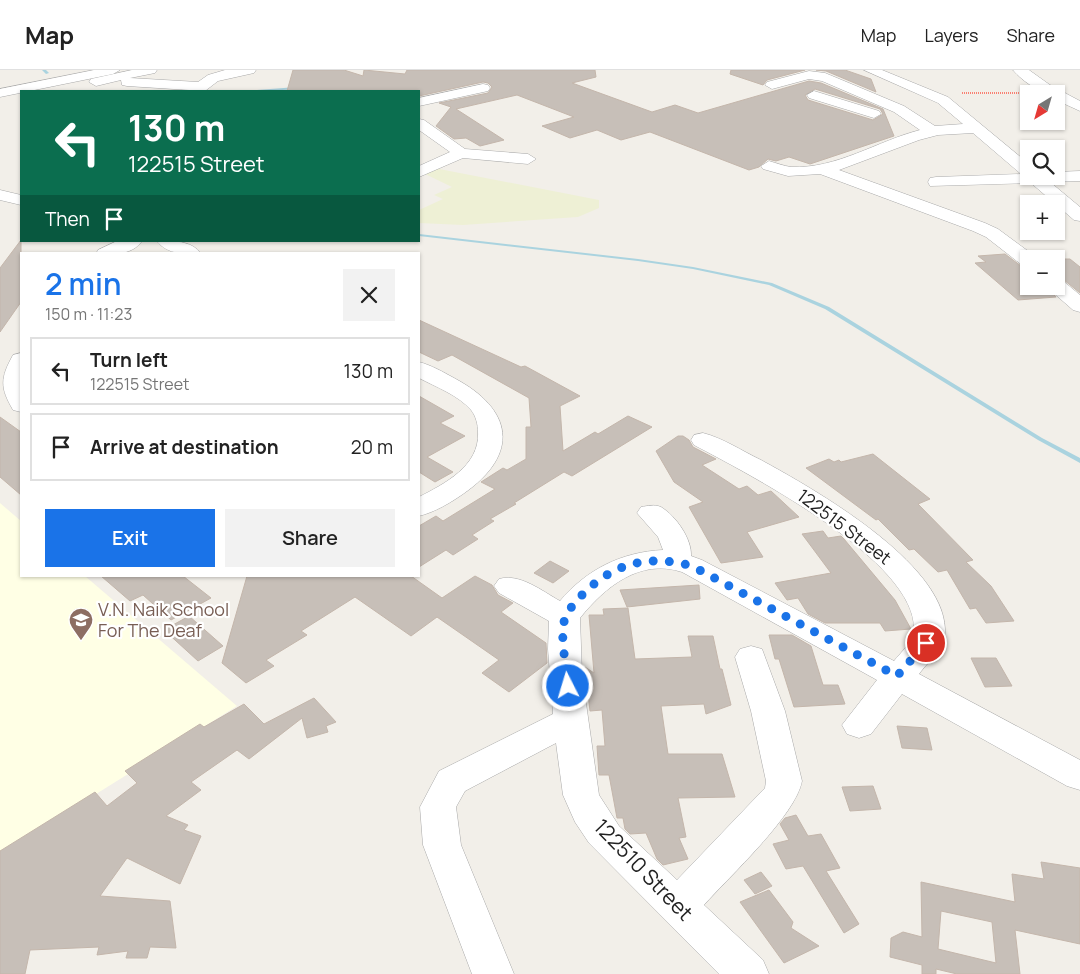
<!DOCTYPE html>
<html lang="en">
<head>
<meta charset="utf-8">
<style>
  :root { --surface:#fff; --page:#f2f2f2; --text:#222; --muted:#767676; --line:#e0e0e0; --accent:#1a73e8 }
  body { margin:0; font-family:Manrope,sans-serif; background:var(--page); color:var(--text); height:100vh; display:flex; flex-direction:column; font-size:19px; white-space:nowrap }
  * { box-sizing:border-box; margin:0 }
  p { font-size:16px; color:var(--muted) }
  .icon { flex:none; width:28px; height:28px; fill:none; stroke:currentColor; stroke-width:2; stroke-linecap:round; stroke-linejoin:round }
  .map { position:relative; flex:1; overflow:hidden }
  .drawer { position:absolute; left:20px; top:182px; width:400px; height:325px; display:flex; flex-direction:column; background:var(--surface); border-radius:0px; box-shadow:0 1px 4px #0004 }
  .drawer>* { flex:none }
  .banner { position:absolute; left:20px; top:20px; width:400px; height:152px; border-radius:0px; box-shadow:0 1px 4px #0004; background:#0b6e4f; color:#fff; overflow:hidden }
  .needle { width:32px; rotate:217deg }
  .buttons { position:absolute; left:1020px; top:15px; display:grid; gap:10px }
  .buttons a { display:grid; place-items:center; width:45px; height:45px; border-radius:0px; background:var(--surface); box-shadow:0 1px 4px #0004; font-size:25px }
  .pin { position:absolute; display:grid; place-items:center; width:42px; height:42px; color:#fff; margin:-21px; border:2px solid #fff; border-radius:50%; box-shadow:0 1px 5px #0007 }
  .me { position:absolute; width:55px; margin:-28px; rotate:355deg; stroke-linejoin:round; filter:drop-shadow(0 0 4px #0008) }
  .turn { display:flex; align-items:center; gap:18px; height:105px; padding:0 25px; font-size:22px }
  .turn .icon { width:65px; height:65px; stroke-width:2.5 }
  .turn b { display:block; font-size:35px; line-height:42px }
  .then { display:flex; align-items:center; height:48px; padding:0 25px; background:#0003; gap:10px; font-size:19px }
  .round { display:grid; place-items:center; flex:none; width:52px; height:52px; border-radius:0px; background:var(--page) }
  .headline { display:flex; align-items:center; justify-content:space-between; height:85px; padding:0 25px }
  h1 { font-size:30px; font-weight:600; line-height:38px; color:var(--accent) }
  .cta { display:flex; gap:10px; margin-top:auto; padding:10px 25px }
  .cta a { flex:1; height:58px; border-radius:0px; background:var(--accent); color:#fff; font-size:20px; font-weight:600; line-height:58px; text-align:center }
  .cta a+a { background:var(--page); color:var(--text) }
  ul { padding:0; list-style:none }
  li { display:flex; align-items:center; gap:15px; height:68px; margin:0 10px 8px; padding:0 15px; border:2px solid var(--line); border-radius:0px }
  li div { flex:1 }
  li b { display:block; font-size:19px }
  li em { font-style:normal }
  header { display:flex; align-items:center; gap:30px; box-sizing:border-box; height:70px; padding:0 25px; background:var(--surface); border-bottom:1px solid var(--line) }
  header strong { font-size:24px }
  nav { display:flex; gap:28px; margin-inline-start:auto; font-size:18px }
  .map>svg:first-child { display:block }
  .education { fill:#ffffe5 }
  .farmland { fill:#eef0d5 }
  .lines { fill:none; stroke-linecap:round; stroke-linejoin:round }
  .stream { fill:#aad3df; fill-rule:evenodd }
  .building { fill:#c7bfb8; stroke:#c4b6ab; fill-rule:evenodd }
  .minor-casing { stroke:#a9a9a9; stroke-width:1 }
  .path { stroke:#fa8072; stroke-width:2; stroke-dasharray:1 1; stroke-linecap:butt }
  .minor { fill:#fff; fill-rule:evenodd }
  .route { stroke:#1a73e8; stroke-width:9; stroke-dasharray:0 16.2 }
  .labels { text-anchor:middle; stroke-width:4.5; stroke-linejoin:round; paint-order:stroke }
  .street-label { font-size:18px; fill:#222; stroke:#fff }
  .education-label { font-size:18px; fill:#785e54; stroke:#fff; text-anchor:start }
  .near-street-label { font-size:21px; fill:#222; stroke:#fff }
</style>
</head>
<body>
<header>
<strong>Map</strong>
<nav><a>Map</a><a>Layers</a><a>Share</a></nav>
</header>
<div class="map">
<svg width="1080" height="904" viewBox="0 0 1080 904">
  <rect width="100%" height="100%" fill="#f2efe9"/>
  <!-- education -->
  <polygon class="education" points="0,433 21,451 21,506 85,506 237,636 0,784"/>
  <!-- farmland -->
  <polygon class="farmland" points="434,98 599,130 599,138 578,147 463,155 419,153 419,140 443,129 434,125 452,117 423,103"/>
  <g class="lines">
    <!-- stream -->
    <g class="stream">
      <polygon points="42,0 46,0 49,3 46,4"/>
      <polygon points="297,17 298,19 267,21 255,21 257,20"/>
      <polygon points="224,20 237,20 239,21 222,21"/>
      <polygon points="419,164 638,189 693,197 772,213 829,237 1042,368 1080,388 1080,393 1038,370 825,239 769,215 693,199 638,191 419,166"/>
    </g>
  </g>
  <!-- building -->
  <g class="building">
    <path d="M293,0H344L363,6L364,0L405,4L407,0H595L596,7L572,13L652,42L675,35L698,43L809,11L821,13L883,39L894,66L810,94L789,87L776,91L768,89L759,97L749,100L650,62L621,70L597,60L570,68L542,56L574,47L517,25L456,39L504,70L480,76L466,68L454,69L436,56L451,37L439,33L488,23L492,17L488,13L483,12L419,26V21H287ZM815,19L880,39L883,44L873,50L808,30L805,25Z"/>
    <polygon points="731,0 805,0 767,10 763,15 730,4"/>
    <polygon points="816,0 845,0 871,9 876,22 826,1"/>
    <polygon points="21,170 21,232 0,262 0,198"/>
    <polygon points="1055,182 1064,189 1070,189 1080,197 1080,223 1064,210 1056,207 1056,189 1039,189 1033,183"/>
    <polygon points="1005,184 1021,196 1029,199 1029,216 1045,216 1056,227 1018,230 975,193 986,192 978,186"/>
    <polygon points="419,250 521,297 525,296 580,326 560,336 563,381 595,362 598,364 628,346 652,357 572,406 564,402 514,433 516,434 490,449 494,451 472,465 478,469 453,485 446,480 419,497 419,456 436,446 443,451 495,419 481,412 503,398 507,400 526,389 526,357 531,357 529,328 452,285 438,291 419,282"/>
    <polygon points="419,326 454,346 440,353 465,366 427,387 453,402 435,412 419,402"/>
    <polygon points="0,347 21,362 21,425 0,407"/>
    <polygon points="678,366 683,366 689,370 693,377 716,389 702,395 739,419 747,416 758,425 771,421 799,447 747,462 763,487 721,493 689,437 703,432 674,412 656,381"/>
    <polygon points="873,384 930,429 918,434 973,490 966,492 991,516 1014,551 986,553 976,538 970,539 947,500 938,502 914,479 909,480 878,449 876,450 806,398 829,389 834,392 839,390 841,392"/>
    <polygon points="823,461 828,468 841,466 844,469 895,530 911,559 885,561 880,553 825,553 808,544 798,528 787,530 775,513 831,503 802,464"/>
    <polygon points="550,491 569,501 553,513 534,503"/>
    <polygon points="101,506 183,506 211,528 171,550 143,525 130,531"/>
    <polygon points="247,506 411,506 442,528 475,506 492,515 498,525 513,533 501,542 546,573 547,593 509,622 482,603 499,590 437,547 411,566 355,527 301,561 307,565 266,590 274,596 246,613 222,593"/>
    <polygon points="699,515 700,529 627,537 620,520"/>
    <polygon points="628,538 635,589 692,587 688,566 713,566 720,599 722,599 731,635 706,644 704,634 661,636 668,684 722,684 735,727 678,728 686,767 679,768 688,789 663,795 657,789 646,763 630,764 625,759 623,748 617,748 609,705 599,705 597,676 605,676 602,640 590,641 585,597 594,603 589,545 604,545 603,539"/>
    <polygon points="189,546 223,576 198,591 164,560"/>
    <polygon points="769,565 792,565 811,576 823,615 838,615 845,634 794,637 779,589 775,589"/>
    <polygon points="971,588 996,588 1012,616 985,617"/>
    <polygon points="314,628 336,652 326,656 328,662 307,668 302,648 249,689 237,680 191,712 201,720 166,746 188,755 184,760 201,766 180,814 127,788 100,826 170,831 176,878 150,877 147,888 126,888 128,881 97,885 99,877 30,880 25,904 0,904 0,781 95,722 107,736 137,713 125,701 200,654 204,657 244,634 264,654"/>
    <polygon points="897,656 927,658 932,680 902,678"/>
    <polygon points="873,716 881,739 850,741 842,717"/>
    <polygon points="796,745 808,766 821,764 840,798 826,801 859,854 844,863 803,796 786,799 773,774 789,770 780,754 785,748"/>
    <path d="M1041,792L1080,798V874L1015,860L1020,904H957L936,899V904H922V895L890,887L891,868L903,862L922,867L921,812L1015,832L1012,804L1044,809ZM941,841L992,852L996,893L938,879Z"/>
    <polygon points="761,802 772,816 755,824 744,810"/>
    <polygon points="769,820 793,852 791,858 819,876 784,893 740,832"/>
  </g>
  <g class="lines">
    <defs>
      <g id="minor">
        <polygon points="94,0 120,0 113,4 0,27 0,19"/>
        <polygon points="132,0 157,0 155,3 130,8 198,12 208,5 225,0 256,0 254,3 218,11 205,21 127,16 122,15 121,10 96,16 89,12 91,9"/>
        <path d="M864,0H882L948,27L1029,94V106H1056V102L1080,101V111L1050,112L1080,137V151L1074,150L1031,113L930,116L928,112L930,108L936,107L1021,104L973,63L938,65L919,70L839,100L985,153L998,159L1036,187L1037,189H1029V197L1022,195L986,167L973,161L820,104L788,106L763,99L761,96L769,91C776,93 784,96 791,97C837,99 877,71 920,60L894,42L822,11L809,9L772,19L765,15L767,12L809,1L825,3L904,36L935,56L963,54L938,33Z"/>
        <path d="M1013,0H1029L1050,15L1080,31V41L1056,30V24C1041,24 1023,12 1013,0Z"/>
        <polygon points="483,14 488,15 490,18 488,21 419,36 419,28"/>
        <polygon points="814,21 879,41 881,44 874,48 809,28 807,25"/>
        <polygon points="419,49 424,50 465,79 528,84 536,89 528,94 463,88 419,107 419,96 450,82 419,60"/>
        <polygon points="0,120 21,125 21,135 0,130"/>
        <path d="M117,171H142C132,186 111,184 96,184L98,180Z"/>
        <path d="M157,171C172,171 192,170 201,184C186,184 167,185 157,171Z"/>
        <polygon points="1056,209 1063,211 1080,225 1080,242 1073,240 1049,219 1047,216 1056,216"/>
        <path d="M21,283V342L13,340C0,318 0,308 13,285Z"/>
        <path d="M419,292C431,295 443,302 454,308C513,339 521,384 463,424C450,433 435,442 419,446V427C444,414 480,396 478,362C478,355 476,346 471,340C458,325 436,317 419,308Z"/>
        <path d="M703,363C723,368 742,381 761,390C814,419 943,492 945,559C946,576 928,592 919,604L1080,690V720L1067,716L902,624L871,664L859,668L847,664L842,655L877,610L682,502C640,488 605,517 580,548L582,605L599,725L619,756L677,810L765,718L766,711L751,641L735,587L740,579L751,576L762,579L785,641L802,711C796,745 729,807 704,835L763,890L769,904H719L589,773L575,752L563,725L556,673L465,721L456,737L461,775L514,904H472L423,775L420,737L439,701L553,644L548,579L549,551L499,523L494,516L499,509C520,503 542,521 560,531C586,500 621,482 663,480L658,467L637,443L641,437C648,436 654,434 661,437C676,446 692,469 691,486L702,490L894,591C901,582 914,571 914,560C917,491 749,404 694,375L691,370L694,365Z"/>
      </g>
    </defs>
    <!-- minor casing -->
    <use href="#minor" class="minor-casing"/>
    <!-- path -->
    <polyline class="path" points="962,23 1020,23"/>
    <!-- minor -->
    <use href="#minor" class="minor"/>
  </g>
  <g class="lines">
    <!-- route -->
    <path class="route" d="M568,616C567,596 559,568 565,548C567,541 576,532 581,526C613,493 648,484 692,496L897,606L926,573"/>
  </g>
  <!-- icons -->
  <defs>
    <symbol id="school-pin" viewBox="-11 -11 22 30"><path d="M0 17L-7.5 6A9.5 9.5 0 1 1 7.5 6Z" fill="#8d6e63" stroke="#fff"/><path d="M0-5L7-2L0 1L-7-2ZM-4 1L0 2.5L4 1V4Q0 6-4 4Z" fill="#fff"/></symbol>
  </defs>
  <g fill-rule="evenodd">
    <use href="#school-pin" x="67" y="536" width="28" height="38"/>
  </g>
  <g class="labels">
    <!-- street labels -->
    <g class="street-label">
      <text transform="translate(844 457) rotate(37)" y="6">122515 Street</text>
    </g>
    <!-- education labels -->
    <g class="education-label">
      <text x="98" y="546">V.N. Naik School<tspan x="98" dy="21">For The Deaf</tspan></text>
    </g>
    <!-- near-street labels -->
    <g class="near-street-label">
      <text transform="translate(643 800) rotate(46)" y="7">122510 Street</text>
    </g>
  </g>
</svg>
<div class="buttons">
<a><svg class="needle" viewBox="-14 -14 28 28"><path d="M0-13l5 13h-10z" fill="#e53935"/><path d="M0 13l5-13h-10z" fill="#767676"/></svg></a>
<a><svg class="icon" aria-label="search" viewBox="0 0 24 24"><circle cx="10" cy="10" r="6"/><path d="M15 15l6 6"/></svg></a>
<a>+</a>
<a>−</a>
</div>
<div class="pin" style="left:926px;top:573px;background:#d93025"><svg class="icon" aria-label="arrive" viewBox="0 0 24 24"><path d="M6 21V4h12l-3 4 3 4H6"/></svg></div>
<svg class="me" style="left:568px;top:616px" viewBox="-20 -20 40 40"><circle r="17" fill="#1a73e8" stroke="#fff" stroke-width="3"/><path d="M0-11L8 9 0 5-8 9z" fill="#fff"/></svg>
<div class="banner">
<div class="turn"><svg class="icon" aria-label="left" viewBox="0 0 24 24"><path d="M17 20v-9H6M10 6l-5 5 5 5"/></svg><div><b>130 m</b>122515 Street</div></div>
<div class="then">Then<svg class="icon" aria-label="arrive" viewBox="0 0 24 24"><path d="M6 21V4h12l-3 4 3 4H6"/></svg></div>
</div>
<section class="drawer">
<div class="headline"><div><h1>2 min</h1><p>150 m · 11:23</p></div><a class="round"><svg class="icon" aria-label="close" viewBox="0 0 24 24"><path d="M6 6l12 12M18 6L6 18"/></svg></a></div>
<ul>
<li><svg class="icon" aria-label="left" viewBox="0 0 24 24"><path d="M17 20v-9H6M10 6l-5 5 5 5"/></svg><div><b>Turn left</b><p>122515 Street</p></div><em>130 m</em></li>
<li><svg class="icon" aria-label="arrive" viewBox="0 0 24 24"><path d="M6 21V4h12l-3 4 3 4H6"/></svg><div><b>Arrive at destination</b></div><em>20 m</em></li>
</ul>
<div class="cta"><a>Exit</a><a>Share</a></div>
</section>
</div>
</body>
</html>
